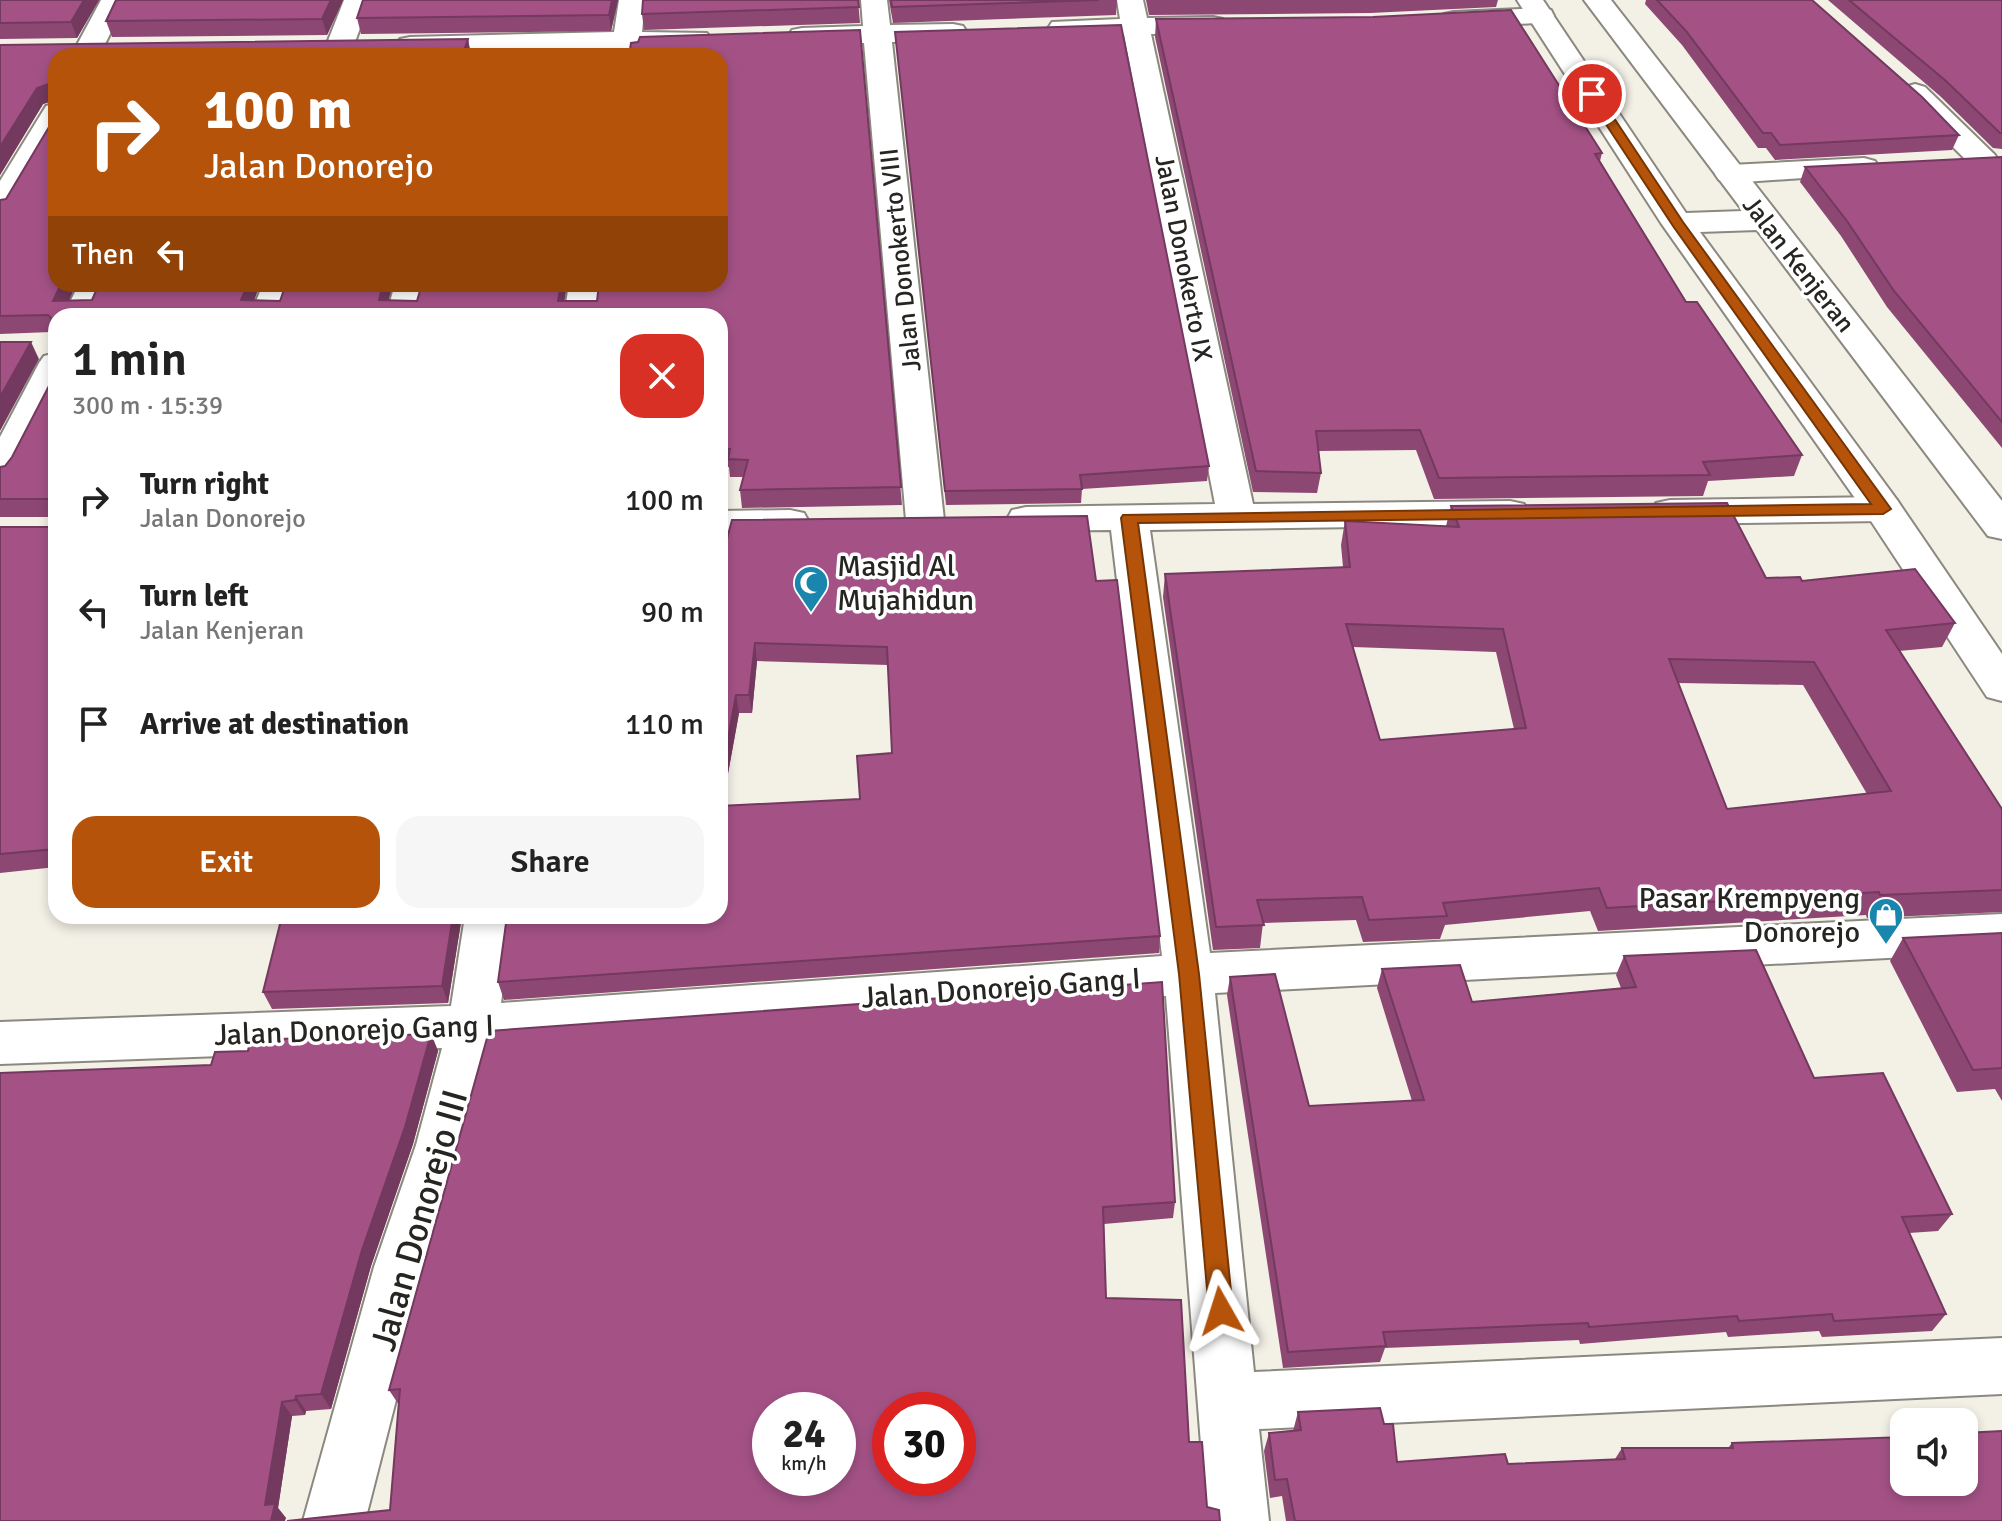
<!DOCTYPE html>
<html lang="en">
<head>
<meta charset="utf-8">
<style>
  :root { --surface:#fff; --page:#f6f6f6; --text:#222; --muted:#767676; --accent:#b45309 }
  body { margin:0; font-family:Signika,sans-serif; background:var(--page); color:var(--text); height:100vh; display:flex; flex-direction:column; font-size:30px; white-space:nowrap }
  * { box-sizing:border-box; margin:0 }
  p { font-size:26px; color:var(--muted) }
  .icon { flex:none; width:44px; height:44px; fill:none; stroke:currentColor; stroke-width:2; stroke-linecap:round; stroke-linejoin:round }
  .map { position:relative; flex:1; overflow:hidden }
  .drawer { position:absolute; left:48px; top:308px; width:680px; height:616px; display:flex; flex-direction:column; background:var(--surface); border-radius:24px; box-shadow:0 4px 12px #0003 }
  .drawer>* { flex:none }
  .hud { position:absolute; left:48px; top:48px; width:680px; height:244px; border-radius:24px; box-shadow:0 4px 12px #0003; background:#b45309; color:#fff; overflow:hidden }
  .fabs { position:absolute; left:1890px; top:1408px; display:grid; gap:16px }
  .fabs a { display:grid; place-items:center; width:88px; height:88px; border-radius:16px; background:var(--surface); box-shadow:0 4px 12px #0003; font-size:40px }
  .speed { position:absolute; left:752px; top:1392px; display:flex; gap:16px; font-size:40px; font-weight:700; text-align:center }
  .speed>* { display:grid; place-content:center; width:104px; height:104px; border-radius:50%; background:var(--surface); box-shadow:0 4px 12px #0003; line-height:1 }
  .speed small { font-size:20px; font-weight:400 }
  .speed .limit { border:12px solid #d22; background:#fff; color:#111 }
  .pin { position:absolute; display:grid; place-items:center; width:68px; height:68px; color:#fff; margin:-34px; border:4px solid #fff; border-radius:50%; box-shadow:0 2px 8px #0007 }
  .me { position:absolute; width:88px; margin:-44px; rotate:354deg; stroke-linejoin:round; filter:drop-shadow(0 0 6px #0008) }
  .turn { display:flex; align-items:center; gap:28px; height:168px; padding:0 24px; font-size:36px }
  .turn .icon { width:104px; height:104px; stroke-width:2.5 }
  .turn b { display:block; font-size:56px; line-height:68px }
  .then { display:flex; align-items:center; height:76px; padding:0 24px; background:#0003; gap:16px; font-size:30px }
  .round { display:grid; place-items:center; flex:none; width:84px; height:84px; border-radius:24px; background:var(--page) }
  .head { display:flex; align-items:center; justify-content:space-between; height:136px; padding:0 24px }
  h1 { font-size:48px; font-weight:600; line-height:60px }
  .button { display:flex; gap:16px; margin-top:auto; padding:16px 24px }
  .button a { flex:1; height:92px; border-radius:24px; background:var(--accent); color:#fff; font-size:32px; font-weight:600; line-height:92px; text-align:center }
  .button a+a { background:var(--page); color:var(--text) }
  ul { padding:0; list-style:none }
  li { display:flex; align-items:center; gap:24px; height:112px; padding:0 24px }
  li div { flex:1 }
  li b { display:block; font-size:30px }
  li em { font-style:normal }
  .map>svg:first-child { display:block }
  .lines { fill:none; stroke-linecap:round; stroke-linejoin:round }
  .street-casing { stroke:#8b887f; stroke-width:4 }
  .highway-casing { stroke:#8b887f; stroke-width:4 }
  .street { fill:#fff; fill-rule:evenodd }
  .highway { fill:#fff; fill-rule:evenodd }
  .wall { fill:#8d4773; fill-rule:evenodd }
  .shaded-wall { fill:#73395e }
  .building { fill:#a45286; stroke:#73395e; stroke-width:2; fill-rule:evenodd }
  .route { fill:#b45309; stroke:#753606; stroke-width:2 }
  .labels { text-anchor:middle; stroke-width:7; stroke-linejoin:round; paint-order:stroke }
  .far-street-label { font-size:26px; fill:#262521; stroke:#fff }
  .poi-label { font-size:30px; fill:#262521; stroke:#fff; text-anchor:start }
  .street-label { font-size:30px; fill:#262521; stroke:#fff }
  .near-street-label { font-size:36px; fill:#262521; stroke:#fff }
</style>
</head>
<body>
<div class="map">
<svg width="2002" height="1521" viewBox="0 0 2002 1521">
  <rect width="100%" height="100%" fill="#f3f0e6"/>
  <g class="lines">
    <defs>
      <g id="street">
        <polygon points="101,0 127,0 99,56 71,56"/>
        <polygon points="344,0 370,0 350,56 322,56"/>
        <polygon points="619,0 645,0 642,32 707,33 711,39 707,45 640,48 639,56 611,56 612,49 410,53 400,51 396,45 400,39 410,37 614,32"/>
        <polygon points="861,0 887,0 890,25 953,24 963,26 967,32 963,38 953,40 892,42 944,520 939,529 925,532 911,529 906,520 864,43 802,44 792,42 788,36 792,30 802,28 863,26"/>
        <polygon points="1117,0 1143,0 1147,18 1213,17 1223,19 1227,25 1223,31 1213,33 1151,34 1253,504 1510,501 1524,504 1529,513 1524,522 1510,525 1150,530 1210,953 2002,914 2002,952 1215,993 1254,1372 2002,1338 2002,1394 1259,1429 1269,1521 1207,1521 1166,996 493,1045 468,1145 430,1267 365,1521 303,1521 374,1267 416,1145 442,1048 0,1064 0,1022 451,1006 465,916 513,916 501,1003 1162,956 1111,530 1026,531 1012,528 1007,519 1012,510 1026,507 1215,504 1124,35 1062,36 1052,34 1048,28 1052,22 1120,19"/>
        <polygon points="1541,8 1551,10 1554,16 1551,22 1454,28 1444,26 1441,20 1444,14 1454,12"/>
        <polygon points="1915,84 1925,87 1995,155 1999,161 1995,167 1984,170 1973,167 1905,99 1901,93 1905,87"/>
        <polygon points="56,103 56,137 11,214 0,216 0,181 46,106"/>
        <polygon points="1864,158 1875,161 1879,167 1875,173 1730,183 1719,180 1715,174 1719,168 1730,165"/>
        <polygon points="79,284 113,284 97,316 63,316"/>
        <polygon points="263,284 297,284 284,316 250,316"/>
        <polygon points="395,284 429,284 420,316 386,316"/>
        <polygon points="569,284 603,284 598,316 564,316"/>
        <polygon points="56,353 56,398 19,473 13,481 0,485 0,437 39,363 44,356"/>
        <polygon points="1883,497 1897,500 1902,509 1897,518 1883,521 1670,524 1656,521 1651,512 1656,503 1670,500"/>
        <polygon points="790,510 804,513 809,522 804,531 790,534 720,535 720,511"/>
      </g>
      <polygon id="highway" points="1517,0 1543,0 1686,213 1743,211 1584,0 1611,0 2002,501 2002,539 1988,536 1757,230 1700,232 1897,500 2002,654 2002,701 1987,697 1869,518 1661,223"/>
    </defs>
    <!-- street casing -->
    <use href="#street" class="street-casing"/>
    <!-- highway casing -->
    <use href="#highway" class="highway-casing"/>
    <!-- street -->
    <use href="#street" class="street"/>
    <!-- highway -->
    <use href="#highway" class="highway"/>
  </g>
  <!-- wall -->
  <g class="wall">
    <polygon points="0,0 99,0 77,38 0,39"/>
    <polygon points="116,0 343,0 327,35 112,37 106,21"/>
    <polygon points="363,0 618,0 611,31 361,34 357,18"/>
    <polygon points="858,0 860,23 644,30 642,14"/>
    <polygon points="889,0 1117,0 1116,15 893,23"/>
    <polygon points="1146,0 1498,0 1496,7 1370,13 1149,15"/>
    <polygon points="1646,0 1812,0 1959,135 1952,150 1775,160 1766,148 1758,148 1682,45 1645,4"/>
    <polygon points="1828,0 2002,0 2002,149 1993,148 1940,96"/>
    <polygon points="1156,19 1602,153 1600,161 1686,302 1802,455 1794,476 1708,481 1703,496 1434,499 1416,450 1318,451 1321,473 1317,493 1253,492 1155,37"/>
    <polygon points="860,30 902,505 742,508 740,490 743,477 730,477 729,467 720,467 720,316 56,316 56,867 0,873 0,527 49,527 49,517 0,517 0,467 5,466 12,457 51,382 51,332 0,334 0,200 6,199 52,122 52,101 43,104 0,175 0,45 468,39 471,56 56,56 56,284 76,284 69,301 92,300 99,284 260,284 254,301 280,301 286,284 393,284 388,301 417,301 422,284 567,284 564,301 597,301 599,284 720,284 720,56 629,56 631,43 638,42 640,37"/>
    <polygon points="895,32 1209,466 1207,481 1082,489 1081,503 946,505"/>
    <polygon points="2002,157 2002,448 1887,307 1841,236 1800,182 1805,167"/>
    <path d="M1451,506L1766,578L1802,581L1955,623L1942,647L1899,651L2002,809V912L1867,918L1866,915L1598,931L1590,911L1445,925L1440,939L1363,942L1356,920L1263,923L1260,948L1213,950L1163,597L1165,574L1343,567L1341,545L1345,521L1446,526ZM1353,647L1496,652L1514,729L1380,740ZM1678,683L1803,685L1867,794L1727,809Z"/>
    <path d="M720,565L1096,581L1160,936L1159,953L504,1000L498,982L720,916ZM757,661L888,665L892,753L860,799L722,806L739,713H752Z"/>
    <polygon points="462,916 448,1003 272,1009 263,992"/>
    <polygon points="2002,933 2002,1101 1995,1089 1957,1092 1890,961 1903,938"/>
    <polygon points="1624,956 1814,1078 1952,1214 1938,1231 1909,1233 1946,1314 1932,1331 1822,1337 1819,1331 1728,1337 1726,1332 1580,1344 1579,1340 1385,1348 1380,1362 1283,1368 1227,995 1230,977 1309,1106 1412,1101 1377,988 1382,969 1472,1002 1621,988 1616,975"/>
    <polygon points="489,1031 1175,1202 1173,1218 1104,1224 1106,1298 1189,1442 1207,1507 390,1510 399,1405 389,1390"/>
    <polygon points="431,1034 438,1051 413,1144 371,1266 331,1409 306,1411 305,1415 292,1416 278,1508 286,1518 0,1521 211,1065 248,1051"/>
    <polygon points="1298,1412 1384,1424 1397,1462 1508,1464 1615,1459 1622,1448 1728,1448 1732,1443 2002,1521 1286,1521 1282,1496 1270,1498 1264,1451 1269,1433 1293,1431"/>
  </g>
  <!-- shaded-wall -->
  <g class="shaded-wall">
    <polygon points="84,0 99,0 77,38 71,22"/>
    <polygon points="331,0 343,0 327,35 322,19"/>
    <polygon points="612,0 618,0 611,31 609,15"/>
    <polygon points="468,39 471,56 462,56"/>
    <polygon points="49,84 55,100 43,104 0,175 0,147 37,88"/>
    <polygon points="61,284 76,284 62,316 53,301"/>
    <polygon points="248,284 260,284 248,316 241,300"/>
    <polygon points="383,284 393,284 384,316 379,300"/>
    <polygon points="561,284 567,284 562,316 558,301"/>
    <polygon points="31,342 39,359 0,431 0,397"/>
    <polygon points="755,643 757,661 752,713 749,695"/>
    <polygon points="736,695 739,713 720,818 720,783"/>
    <polygon points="453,916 462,916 448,1003 442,986"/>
    <polygon points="431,1034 438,1051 413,1144 371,1266 331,1409 321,1394 362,1250"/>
    <polygon points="296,1396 306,1411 305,1415 295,1400"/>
    <polygon points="282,1402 292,1416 278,1508 286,1518 285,1521 271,1521 265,1505"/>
  </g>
  <!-- building -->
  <g class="building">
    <polygon points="0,0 84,0 71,22 0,23"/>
    <polygon points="116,0 331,0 322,19 106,21"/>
    <polygon points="363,0 612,0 609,15 357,18"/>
    <polygon points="643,0 858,0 859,7 642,14"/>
    <polygon points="891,0 1099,0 892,7"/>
    <polygon points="1657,0 1812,0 1922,97 1959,135 1780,145 1771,133 1763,133 1686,31"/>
    <polygon points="1849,0 2002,0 2002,133 2000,133 1946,81"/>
    <polygon points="1511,10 1602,153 1595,154 1686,302 1697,302 1802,455 1703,462 1710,475 1439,478 1420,430 1316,431 1321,473 1256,471 1156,19 1373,17"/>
    <polygon points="1121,25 1209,466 1080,475 1082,489 945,491 895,32"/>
    <polygon points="860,30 901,487 740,490 748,460 728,459 730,449 720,449 720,316 56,316 56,849 0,854 0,527 49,527 49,499 0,499 0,467 5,466 12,457 51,382 51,318 48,315 0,316 0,200 6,199 52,122 52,87 49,84 37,88 0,147 0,45 468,39 462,56 56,56 56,284 61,284 53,301 92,300 99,284 248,284 241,300 280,301 286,284 383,284 379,300 417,301 422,284 561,284 558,301 597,301 599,284 720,284 720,56 629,56 631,43 638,42 640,37"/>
    <polygon points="2002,157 2002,422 1894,291 1847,221 1805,167"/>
    <polygon points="0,342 31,342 0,397"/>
    <path d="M1727,503L1766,578L1800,577L1802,581L1915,569L1955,623L1886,630L2002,809V890L1880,895L1879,892L1607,908L1599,888L1443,903L1447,916L1369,920L1362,897L1257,900L1264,925L1216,927L1165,574L1350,567L1345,521L1459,527L1451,506ZM1346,624L1503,629L1526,728L1380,740ZM1669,659L1814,662L1891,791L1727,809Z"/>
    <polygon points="1087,516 1096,581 1117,580 1160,936 498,982 507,916 720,916 720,806 860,799 857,756 892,753 887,647 755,643 749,695 736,695 720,783 720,565 732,520"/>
    <polygon points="282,916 453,916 442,986 263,992"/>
    <polygon points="2002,933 2002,1068 1973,1070 1903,938"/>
    <polygon points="1756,950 1814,1078 1883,1073 1952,1214 1902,1217 1946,1314 1834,1321 1832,1314 1739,1321 1737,1316 1589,1327 1588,1323 1383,1332 1386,1346 1288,1352 1230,977 1275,974 1309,1106 1424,1100 1382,969 1460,965 1472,1002 1636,987 1624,956"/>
    <path d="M1162,982L1175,1202L1103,1207L1106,1298L1181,1300L1189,1442H1202L1207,1507L1219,1510L1220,1521H287L390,1510L400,1389L389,1390L489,1031ZM770,1410H838V1478H770ZM890,1410H958V1478H890Z"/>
    <polygon points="431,1034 405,1127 362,1250 321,1394 296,1396 295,1400 282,1402 265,1505 275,1504 271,1521 0,1521 0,1073 211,1065 215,1052 248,1051 250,1040"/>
    <polygon points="1380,1408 1384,1424 1393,1424 1397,1462 1505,1454 1508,1464 1625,1459 1622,1448 1733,1448 1732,1443 1904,1437 1904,1482 1964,1482 1964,1433 2002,1431 2002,1521 1295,1521 1287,1479 1275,1480 1269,1433 1301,1430 1298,1412"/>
  </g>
  <!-- route -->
  <polygon class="route" points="1588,91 1596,91 1683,222 1891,509 1883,514 1138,523 1199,974 1233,1311 1229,1318 1221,1322 1213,1318 1209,1311 1179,974 1121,518 1123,515 1871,504 1673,226 1586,94"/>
  <!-- icons -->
  <defs>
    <symbol id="mosque-pin" viewBox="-11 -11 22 30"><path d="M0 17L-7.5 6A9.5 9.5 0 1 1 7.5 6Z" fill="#1a85ad" stroke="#fff"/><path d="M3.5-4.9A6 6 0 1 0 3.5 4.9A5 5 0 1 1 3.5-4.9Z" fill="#fff"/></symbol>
    <symbol id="shop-pin" viewBox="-11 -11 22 30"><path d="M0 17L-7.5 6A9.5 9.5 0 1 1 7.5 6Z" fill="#1a85ad" stroke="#fff"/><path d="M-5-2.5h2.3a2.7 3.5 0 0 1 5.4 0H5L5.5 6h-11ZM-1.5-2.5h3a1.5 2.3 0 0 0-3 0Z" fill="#fff"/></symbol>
  </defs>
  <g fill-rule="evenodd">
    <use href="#mosque-pin" x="791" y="563" width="40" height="54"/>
    <use href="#shop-pin" x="1866" y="895" width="40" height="54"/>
  </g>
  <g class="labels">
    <!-- far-street labels -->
    <g class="far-street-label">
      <text transform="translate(1184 258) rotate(79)" y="9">Jalan Donokerto IX</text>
      <text transform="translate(900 260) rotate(-96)" y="9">Jalan Donokerto VIII</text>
      <text transform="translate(1799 264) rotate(52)" y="9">Jalan Kenjeran</text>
    </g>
    <!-- poi labels -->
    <g class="poi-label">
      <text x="837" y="576">Masjid Al<tspan x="837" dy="34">Mujahidun</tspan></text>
      <text x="1860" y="908" text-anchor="end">Pasar Krempyeng<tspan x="1860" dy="34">Donorejo</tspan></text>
    </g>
    <!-- street labels -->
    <g class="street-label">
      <text transform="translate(1001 988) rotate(-4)" y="10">Jalan Donorejo Gang I</text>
      <text transform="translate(354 1030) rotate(-2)" y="10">Jalan Donorejo Gang I</text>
    </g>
    <!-- near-street labels -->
    <g class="near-street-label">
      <text transform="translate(418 1220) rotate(-74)" y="13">Jalan Donorejo III</text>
    </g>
  </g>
</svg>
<div class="fabs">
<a><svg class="icon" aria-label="sound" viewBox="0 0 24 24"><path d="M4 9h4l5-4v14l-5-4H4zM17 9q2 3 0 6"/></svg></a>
</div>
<div class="speed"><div>24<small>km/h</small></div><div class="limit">30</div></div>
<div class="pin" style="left:1592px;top:94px;background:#d93025"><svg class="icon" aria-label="arrive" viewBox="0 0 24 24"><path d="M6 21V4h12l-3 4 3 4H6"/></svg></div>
<svg class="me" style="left:1221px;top:1311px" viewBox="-20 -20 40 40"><path d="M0-17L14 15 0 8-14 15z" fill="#b45309" stroke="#fff" stroke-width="4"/></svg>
<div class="hud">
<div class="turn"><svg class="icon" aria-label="right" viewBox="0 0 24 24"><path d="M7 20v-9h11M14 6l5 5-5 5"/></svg><div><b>100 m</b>Jalan Donorejo</div></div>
<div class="then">Then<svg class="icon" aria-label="left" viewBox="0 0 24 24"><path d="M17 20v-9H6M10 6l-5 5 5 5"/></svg></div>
</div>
<section class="drawer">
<div class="head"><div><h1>1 min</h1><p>300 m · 15:39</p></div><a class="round" style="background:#d93025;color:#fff"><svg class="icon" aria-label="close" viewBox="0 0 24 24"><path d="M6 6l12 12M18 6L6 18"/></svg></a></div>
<ul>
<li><svg class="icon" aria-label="right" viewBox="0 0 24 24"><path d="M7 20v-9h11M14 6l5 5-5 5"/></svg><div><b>Turn right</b><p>Jalan Donorejo</p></div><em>100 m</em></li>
<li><svg class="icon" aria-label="left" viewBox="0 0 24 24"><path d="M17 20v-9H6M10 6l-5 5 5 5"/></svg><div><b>Turn left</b><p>Jalan Kenjeran</p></div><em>90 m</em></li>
<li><svg class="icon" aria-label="arrive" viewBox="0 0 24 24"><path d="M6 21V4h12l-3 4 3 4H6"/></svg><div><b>Arrive at destination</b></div><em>110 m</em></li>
</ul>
<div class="button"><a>Exit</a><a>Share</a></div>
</section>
</div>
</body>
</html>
